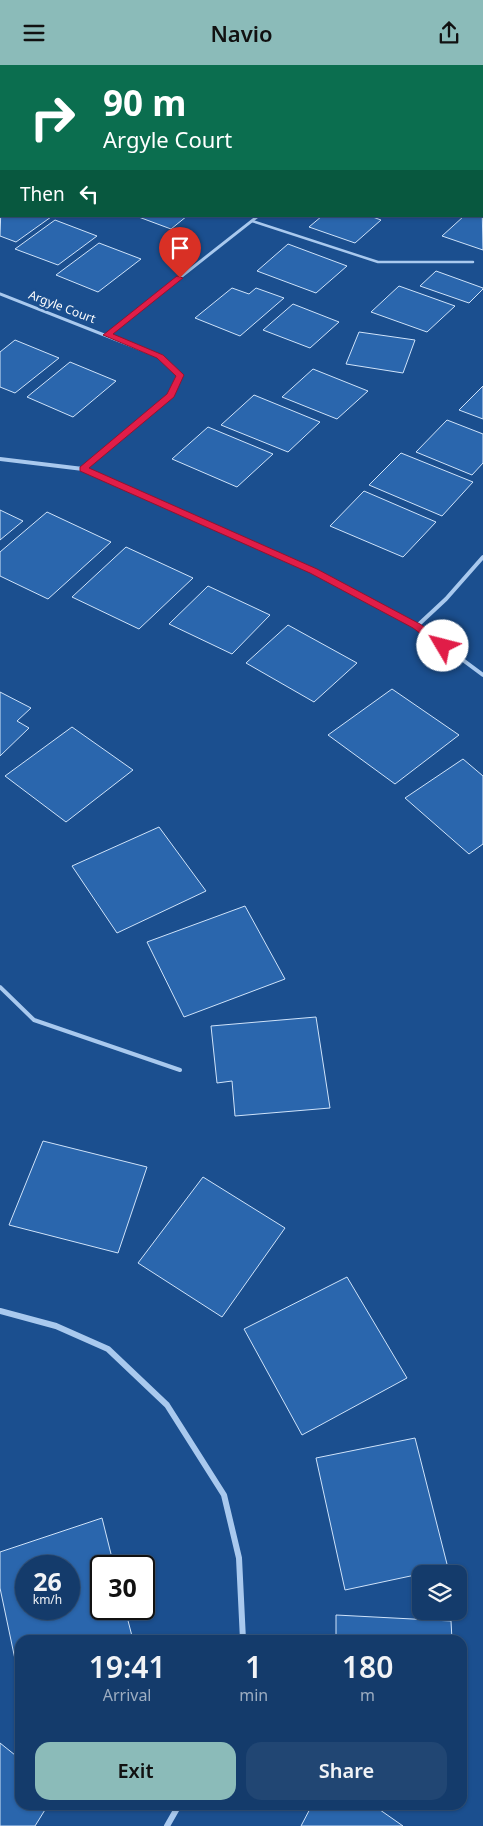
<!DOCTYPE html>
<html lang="en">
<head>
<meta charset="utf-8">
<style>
  :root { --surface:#143b6b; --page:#214673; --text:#f1f3f6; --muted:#9dadc1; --line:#33557e; --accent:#8bbbb9 }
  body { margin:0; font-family:"Noto Sans",sans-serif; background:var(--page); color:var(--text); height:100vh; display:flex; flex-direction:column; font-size:19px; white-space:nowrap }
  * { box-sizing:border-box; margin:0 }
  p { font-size:16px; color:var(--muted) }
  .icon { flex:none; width:28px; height:28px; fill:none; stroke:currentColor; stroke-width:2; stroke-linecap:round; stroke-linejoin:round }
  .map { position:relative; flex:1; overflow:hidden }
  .sheet { position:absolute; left:15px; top:1570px; width:452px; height:175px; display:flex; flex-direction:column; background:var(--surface); border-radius:15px; box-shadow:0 1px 4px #0004,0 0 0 1px var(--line) }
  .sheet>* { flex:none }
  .guide { position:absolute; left:0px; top:0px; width:484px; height:152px; box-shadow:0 1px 4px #0004,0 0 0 1px var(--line); background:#0b6e4f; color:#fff; overflow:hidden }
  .tools { position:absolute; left:412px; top:1500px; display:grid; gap:10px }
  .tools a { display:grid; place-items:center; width:55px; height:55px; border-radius:10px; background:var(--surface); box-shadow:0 1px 4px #0004,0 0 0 1px var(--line); font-size:25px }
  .speed { position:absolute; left:15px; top:1490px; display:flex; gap:10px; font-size:25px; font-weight:700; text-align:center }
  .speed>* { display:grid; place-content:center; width:65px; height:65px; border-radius:50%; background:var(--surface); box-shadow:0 1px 4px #0004,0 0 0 1px var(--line); line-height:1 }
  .speed small { font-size:12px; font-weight:400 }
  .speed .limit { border:2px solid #111; border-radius:8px; background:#fff; color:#111 }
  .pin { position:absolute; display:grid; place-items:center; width:42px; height:42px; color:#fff; margin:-51px -21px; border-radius:50% 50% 50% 0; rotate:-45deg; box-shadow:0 0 5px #0007 }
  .pin .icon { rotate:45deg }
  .me { position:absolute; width:55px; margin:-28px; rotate:307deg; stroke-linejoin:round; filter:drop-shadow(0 0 4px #0008) }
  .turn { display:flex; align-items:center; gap:18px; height:105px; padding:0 20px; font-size:22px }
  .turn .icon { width:65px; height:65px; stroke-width:2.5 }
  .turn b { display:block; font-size:35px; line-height:42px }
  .then { display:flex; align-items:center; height:48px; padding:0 20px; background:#0003; gap:10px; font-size:19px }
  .eta { display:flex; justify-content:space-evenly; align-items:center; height:85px; text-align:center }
  .eta b { font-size:30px; font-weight:600; line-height:35px }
  .cta { display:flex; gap:10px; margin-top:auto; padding:10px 20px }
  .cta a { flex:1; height:58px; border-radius:15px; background:var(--accent); color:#111; font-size:20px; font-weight:600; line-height:58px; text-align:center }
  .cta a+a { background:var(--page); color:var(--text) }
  header { display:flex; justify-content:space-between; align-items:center; height:65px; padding:0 20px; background:var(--accent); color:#111; font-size:22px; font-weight:600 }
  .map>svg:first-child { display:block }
  .building { fill:#2a66ad; stroke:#cfe3fa; fill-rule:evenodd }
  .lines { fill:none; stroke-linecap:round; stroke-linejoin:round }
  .lane-far1 { stroke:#a9c9ee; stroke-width:2.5 }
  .lane { stroke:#a9c9ee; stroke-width:4 }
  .street-far2 { stroke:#a9c9ee; stroke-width:3 }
  .street-far1 { stroke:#a9c9ee; stroke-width:4 }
  .street { stroke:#a9c9ee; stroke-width:6 }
  .secondary { stroke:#d6e6fa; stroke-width:10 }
  .route { fill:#e11d48; stroke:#92132f }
  .labels { text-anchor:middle; stroke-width:5; stroke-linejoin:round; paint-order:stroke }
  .far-street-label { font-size:12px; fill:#fff; stroke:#1b4f8f }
</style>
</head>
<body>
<header><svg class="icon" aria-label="menu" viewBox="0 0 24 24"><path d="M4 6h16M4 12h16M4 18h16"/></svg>Navio<svg class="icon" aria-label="share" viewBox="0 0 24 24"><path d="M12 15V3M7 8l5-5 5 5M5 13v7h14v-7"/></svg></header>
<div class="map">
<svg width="483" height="1761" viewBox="0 0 483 1761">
  <rect width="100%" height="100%" fill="#1b4f8f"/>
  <!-- building -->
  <g class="building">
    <polygon points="326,0 378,0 382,1 324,1"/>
    <polygon points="482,137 483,185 442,171 464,151 482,151"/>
    <polygon points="1,141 1,151 51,152 16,177 0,171"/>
    <polygon points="136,151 187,151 171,164"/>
    <polygon points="322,151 370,151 381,155 355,178 309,162"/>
    <polygon points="55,155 97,171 58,200 15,184"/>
    <polygon points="99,178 141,194 98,227 56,210"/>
    <polygon points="288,179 347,201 316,228 257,206"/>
    <polygon points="436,206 483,223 483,224 469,238 420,221"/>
    <polygon points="399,221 455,241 427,267 371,247"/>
    <polygon points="232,223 249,229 256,223 284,233 240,271 195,253"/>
    <polygon points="293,239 339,257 310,283 263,265"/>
    <polygon points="359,267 415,275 403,308 346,299"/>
    <polygon points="15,275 59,293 15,328 0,322 0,287"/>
    <polygon points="70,297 116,316 73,352 27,332"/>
    <polygon points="313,304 368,326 337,354 282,332"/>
    <polygon points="483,321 483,354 459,345"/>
    <polygon points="254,330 320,357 288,387 221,360"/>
    <polygon points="447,355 483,369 483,398 472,410 416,387"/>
    <polygon points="208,362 273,389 237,422 172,394"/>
    <polygon points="401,388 473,417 442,451 369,420"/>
    <polygon points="364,426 436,457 403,492 330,461"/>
    <polygon points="0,445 23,456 0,475"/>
    <polygon points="47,447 111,477 48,534 0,511 0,487"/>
    <polygon points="126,482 193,513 139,564 72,532"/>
    <polygon points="208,521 270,550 232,589 169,559"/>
    <polygon points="288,560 357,598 314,637 246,598"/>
    <polygon points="392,624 459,670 395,719 328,670"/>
    <polygon points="0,627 31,643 17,656 29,663 0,691"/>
    <polygon points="72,662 133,705 66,757 5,711"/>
    <polygon points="463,694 483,711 483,779 469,789 405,733"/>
    <polygon points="159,762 206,826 117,868 72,801"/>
    <polygon points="245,841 285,914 184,952 147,877"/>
    <polygon points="316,952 330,1043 235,1051 232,1016 217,1018 211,961"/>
    <polygon points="43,1076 147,1102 118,1188 9,1160"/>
    <polygon points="203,1112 285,1163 222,1252 138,1198"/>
    <polygon points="347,1212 407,1313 302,1370 244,1264"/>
    <polygon points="415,1373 448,1503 345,1525 316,1393"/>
    <path d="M102,1453L114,1501H101V1544H125L133,1575H20V1618L0,1523V1487ZM26,1501H69V1544H26Z"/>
    <polygon points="336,1550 451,1556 452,1575 336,1575"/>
    <polygon points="0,1678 20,1694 20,1740 48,1740 35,1761 0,1761"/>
    <polygon points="312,1740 373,1740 403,1761 301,1761"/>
  </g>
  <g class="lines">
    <!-- lane-far1 -->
    <polyline class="lane-far1" points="252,156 378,197 473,197"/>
    <!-- lane -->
    <polyline class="lane" points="0,922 34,955 180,1005"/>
    <!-- street-far2 -->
    <g class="street-far2">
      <polyline points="457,1 459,0"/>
      <polyline points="0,229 160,292 173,304"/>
      <polyline points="107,270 258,151"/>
    </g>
    <!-- street-far1 -->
    <g class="street-far1">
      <polyline points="0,394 83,404 314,506 417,561 483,610"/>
      <polyline points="83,404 171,330 180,310 172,302"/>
      <polyline points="417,561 446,534 483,492"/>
    </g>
    <!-- street -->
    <g class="street">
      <polyline points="0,1246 56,1261 108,1284 167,1340 224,1430 239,1493 243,1575"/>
      <polyline points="167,1761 179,1740"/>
    </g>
    <!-- secondary -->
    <g class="secondary">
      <polyline points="168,1 172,0"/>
      <polyline points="0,64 1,63"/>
    </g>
  </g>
  <!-- route -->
  <polygon class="route" points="177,211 183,213 113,269 163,290 184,310 174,332 89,403 317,504 420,559 447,578 447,583 440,583 413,563 310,508 80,406 80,402 167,329 176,311 157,293 103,270"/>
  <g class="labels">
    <!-- far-street labels -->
    <g class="far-street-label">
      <text transform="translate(62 242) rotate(21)" y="4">Argyle Court</text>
    </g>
  </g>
</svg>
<div class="tools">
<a><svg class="icon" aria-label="layers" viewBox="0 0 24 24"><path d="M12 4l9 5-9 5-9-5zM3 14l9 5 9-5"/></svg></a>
</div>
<div class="speed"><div>26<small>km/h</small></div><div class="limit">30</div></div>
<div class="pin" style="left:180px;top:213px;background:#d93025"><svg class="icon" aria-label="arrive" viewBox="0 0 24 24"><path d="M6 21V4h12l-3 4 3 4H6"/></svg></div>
<svg class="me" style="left:443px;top:581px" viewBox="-20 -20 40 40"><circle r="19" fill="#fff"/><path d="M0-13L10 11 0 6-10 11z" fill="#e11d48"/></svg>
<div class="guide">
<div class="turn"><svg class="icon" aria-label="right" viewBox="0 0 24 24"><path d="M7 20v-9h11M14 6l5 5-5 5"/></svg><div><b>90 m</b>Argyle Court</div></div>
<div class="then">Then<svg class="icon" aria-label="left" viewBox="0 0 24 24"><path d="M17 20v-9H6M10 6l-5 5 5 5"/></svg></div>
</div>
<section class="sheet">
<div class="eta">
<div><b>19:41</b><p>Arrival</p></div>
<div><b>1</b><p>min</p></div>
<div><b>180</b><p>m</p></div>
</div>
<div class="cta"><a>Exit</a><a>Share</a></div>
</section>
</div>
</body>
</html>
